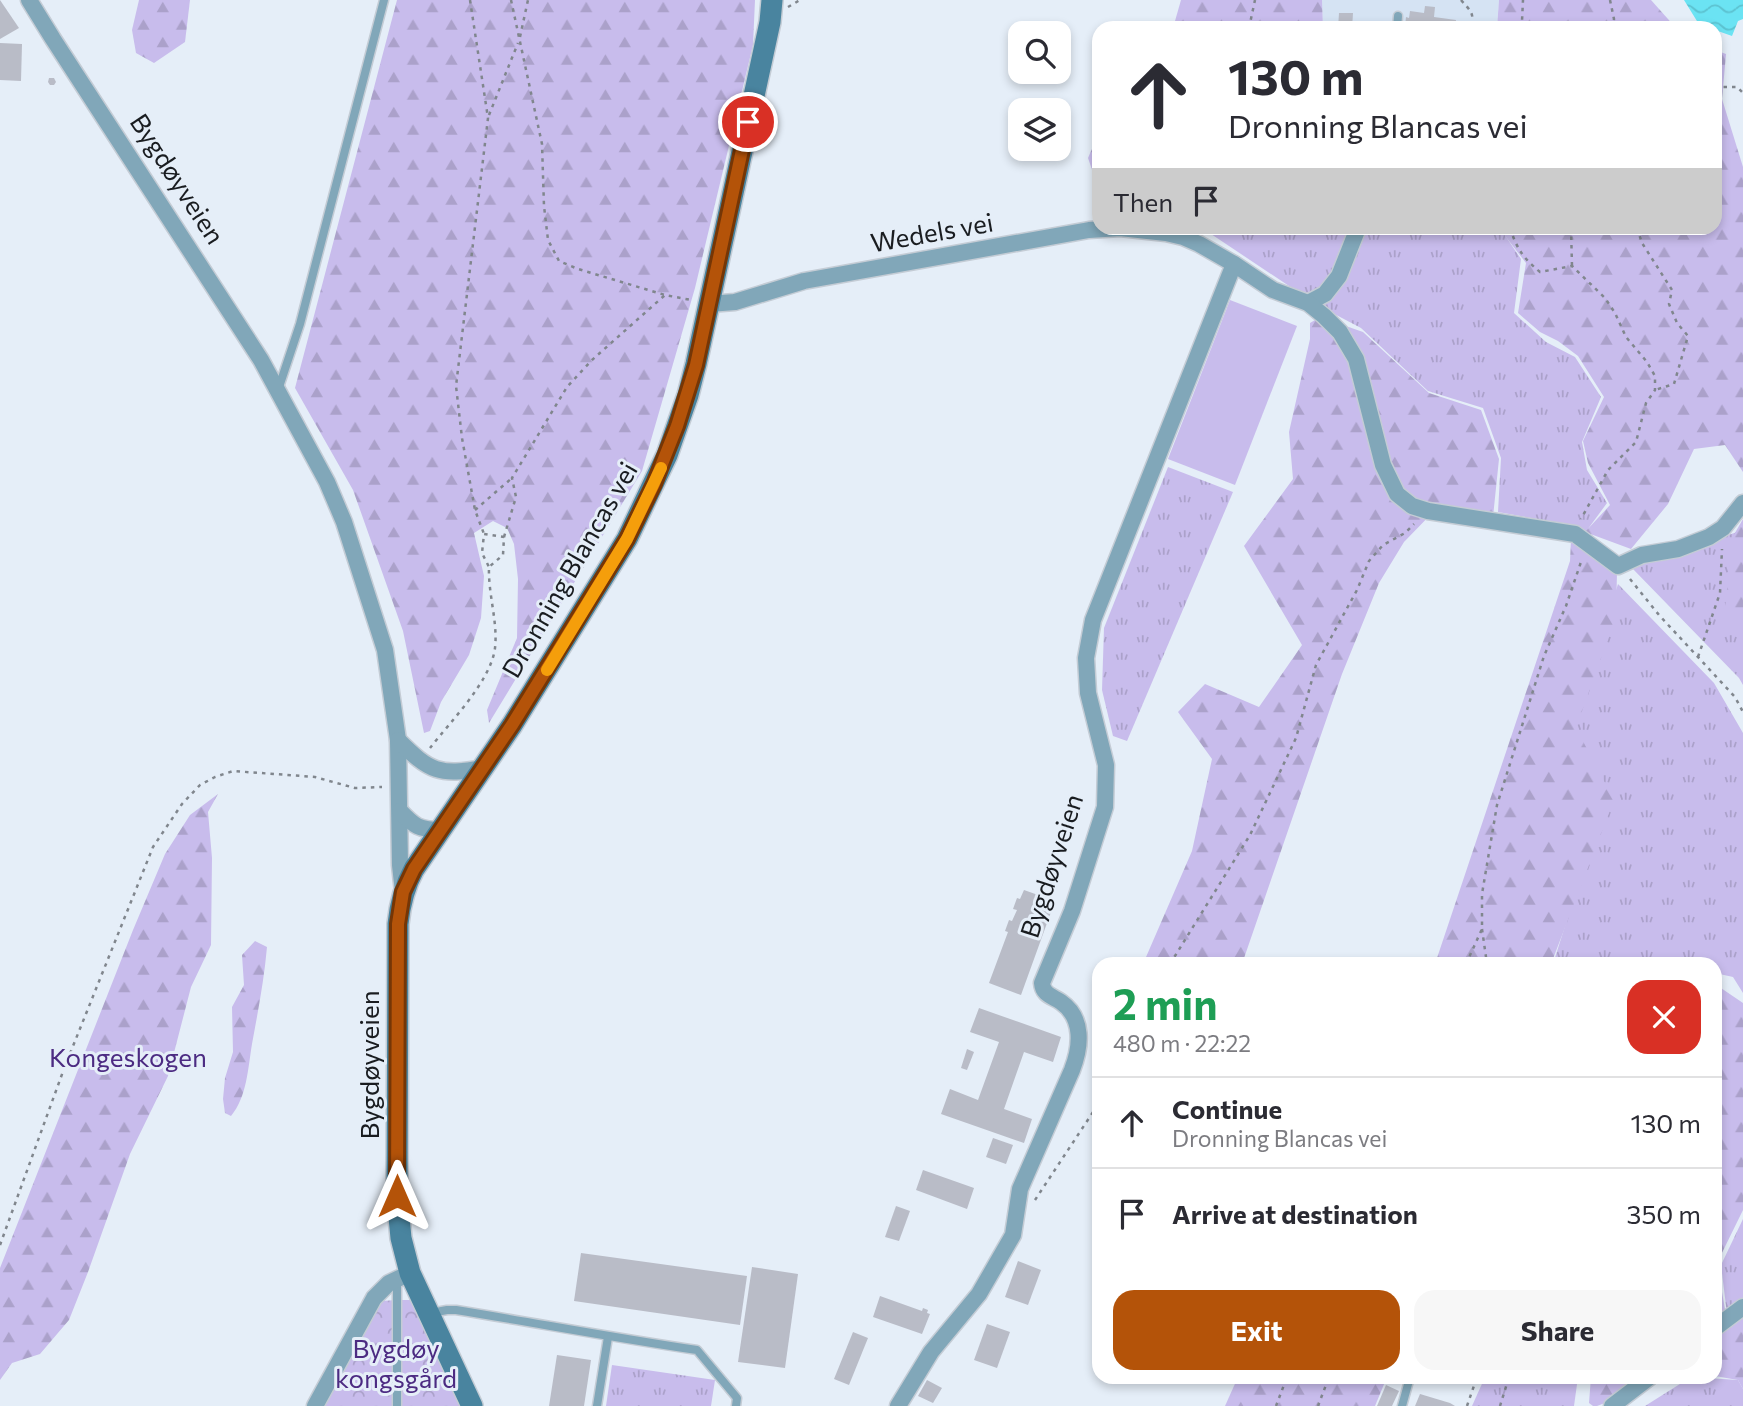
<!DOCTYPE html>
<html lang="en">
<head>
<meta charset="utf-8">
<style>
  :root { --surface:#fff; --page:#f7f7f7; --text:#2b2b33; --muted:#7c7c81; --line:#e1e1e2; --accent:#b45309 }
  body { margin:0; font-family:Commissioner,sans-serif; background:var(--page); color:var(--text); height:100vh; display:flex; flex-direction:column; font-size:26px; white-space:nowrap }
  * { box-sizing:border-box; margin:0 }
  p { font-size:23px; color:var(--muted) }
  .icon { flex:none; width:38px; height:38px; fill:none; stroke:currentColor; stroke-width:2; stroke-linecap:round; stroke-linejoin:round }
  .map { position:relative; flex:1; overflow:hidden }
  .sheet { position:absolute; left:1092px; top:957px; width:630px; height:427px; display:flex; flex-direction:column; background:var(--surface); border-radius:21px; box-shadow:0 4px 10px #0003 }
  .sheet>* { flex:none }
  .top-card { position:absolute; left:1092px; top:21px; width:630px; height:214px; border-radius:21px; box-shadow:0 4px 10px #0003; background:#fff; color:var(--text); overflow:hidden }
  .controls { position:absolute; left:1008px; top:21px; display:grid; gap:14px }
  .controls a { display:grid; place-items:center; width:63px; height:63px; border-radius:14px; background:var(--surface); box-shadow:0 4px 10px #0003; font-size:35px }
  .pin { position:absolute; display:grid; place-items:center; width:60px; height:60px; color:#fff; margin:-30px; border:4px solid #fff; border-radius:50%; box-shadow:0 2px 7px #0007 }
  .me { position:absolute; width:77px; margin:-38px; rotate:0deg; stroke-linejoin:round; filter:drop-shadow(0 0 5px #0008) }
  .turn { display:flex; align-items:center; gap:24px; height:147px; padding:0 21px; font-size:32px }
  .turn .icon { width:91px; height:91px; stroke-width:2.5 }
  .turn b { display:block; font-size:49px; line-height:60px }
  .then { display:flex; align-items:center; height:66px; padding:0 21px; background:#0003; gap:14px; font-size:26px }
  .round { display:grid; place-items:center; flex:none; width:74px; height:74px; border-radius:21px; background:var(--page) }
  .head { display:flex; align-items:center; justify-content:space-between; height:119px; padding:0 21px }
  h1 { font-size:42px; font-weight:700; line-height:52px; color:#1e9e55 }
  .cta { display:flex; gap:14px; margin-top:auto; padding:14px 21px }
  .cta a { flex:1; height:80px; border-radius:21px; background:var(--accent); color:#fff; font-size:28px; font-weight:700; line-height:80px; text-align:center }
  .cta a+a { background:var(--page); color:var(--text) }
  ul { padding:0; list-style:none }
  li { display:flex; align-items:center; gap:21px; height:91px; padding:0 21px; border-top:2px solid var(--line) }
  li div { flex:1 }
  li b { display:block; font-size:26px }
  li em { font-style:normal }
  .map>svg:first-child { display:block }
  .built { fill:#d5e3f3 }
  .grass { fill:url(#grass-tufts) }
  .forest { fill:url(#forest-firs) }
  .park { fill:url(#park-crowns) }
  .pitch { fill:#c8bcec }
  .water { fill:url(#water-waves) }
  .building { fill:#b9bcc7 }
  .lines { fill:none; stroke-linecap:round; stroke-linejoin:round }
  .lane-casing { stroke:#c4ccd5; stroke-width:11 }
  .street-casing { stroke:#c4ccd5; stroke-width:19 }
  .secondary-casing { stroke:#c4ccd5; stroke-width:24 }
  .path { stroke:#80868d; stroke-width:2.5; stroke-dasharray:3.5 5; stroke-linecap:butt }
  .lane { stroke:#81a7b9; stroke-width:8 }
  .street { stroke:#81a7b9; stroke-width:16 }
  .secondary { stroke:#49849f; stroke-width:21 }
  .route-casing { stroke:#753606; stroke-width:18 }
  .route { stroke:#b45309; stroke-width:12 }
  .slow { stroke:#f59e0b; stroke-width:12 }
  .labels { text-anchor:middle; stroke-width:6; stroke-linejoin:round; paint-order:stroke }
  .street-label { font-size:26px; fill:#191c20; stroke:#e5eef8 }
  .park-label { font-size:26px; fill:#4c2b82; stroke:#e5eef8 }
</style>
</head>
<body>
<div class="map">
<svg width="1743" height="1406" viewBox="0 0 1743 1406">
  <defs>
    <pattern id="grass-tufts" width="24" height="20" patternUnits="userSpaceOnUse" patternTransform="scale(1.75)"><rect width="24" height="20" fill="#c8bcec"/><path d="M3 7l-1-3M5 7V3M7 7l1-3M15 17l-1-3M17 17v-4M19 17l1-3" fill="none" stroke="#aba1ca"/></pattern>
    <pattern id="forest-firs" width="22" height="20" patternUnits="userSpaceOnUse" patternTransform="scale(1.75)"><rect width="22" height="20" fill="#c8bcec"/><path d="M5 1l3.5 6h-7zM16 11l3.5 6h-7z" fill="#aba1ca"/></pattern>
    <pattern id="park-crowns" width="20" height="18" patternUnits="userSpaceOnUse" patternTransform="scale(1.75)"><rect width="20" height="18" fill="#c8bcec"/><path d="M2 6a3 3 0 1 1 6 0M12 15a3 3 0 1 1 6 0" fill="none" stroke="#aba1ca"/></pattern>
    <pattern id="water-waves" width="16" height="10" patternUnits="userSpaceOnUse" patternTransform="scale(1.75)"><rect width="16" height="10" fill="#6be3f3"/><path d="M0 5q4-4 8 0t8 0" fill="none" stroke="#5cc2d0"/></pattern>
  </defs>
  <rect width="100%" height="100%" fill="#e5eef8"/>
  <!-- built -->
  <polygon class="built" points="1322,0 1499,0 1497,28 1323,28"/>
  <!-- grass -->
  <g class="grass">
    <path d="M1227,228H1350C1348,241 1327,286 1315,293C1312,295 1308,295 1304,296L1211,234Z"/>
    <polygon points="1365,228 1500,228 1521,259 1514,313 1546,342 1575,357 1601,397 1582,442 1587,470 1607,503 1585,533 1565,524 1498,512 1501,458 1483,408 1428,391 1361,328 1321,307 1343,283"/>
    <polygon points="1168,467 1233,492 1127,741 1113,736 1102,690 1104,628"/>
    <polygon points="1740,531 1743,532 1743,685 1739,678 1632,568"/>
    <polygon points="1618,584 1714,683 1743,733 1743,993 1733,977 1715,973 1715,964 1553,964 1603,806 1573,727"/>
    <polygon points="1743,1219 1743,1302 1727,1314 1721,1265"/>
    <polygon points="612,1365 715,1380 711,1406 606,1406"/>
    <polygon points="1485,1377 1578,1377 1574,1406 1472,1406"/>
    <polygon points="1691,1377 1738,1380 1743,1389 1743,1406 1645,1406"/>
  </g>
  <!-- forest -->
  <g class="forest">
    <polygon points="139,0 190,0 185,42 154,63 136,53 132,30"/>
    <polygon points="397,0 755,0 753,45 695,288 642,471 489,723 487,710 517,638 518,579 514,544 507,528 493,521 474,533 484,576 481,618 469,655 441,702 430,731 424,733 403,631 353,490 295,388"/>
    <polygon points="1181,0 1322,0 1323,28 1173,28"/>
    <polygon points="1499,0 1651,0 1676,28 1497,28"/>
    <polygon points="1715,50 1726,54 1722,99 1743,167 1743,472 1725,445 1694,449 1668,504 1631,549 1585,532 1610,505 1588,463 1583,441 1604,397 1578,356 1558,341 1540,332 1518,313 1526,263 1499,228 1715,228"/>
    <polygon points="1099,133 1099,190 1088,158"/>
    <polygon points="1320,317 1363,332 1429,393 1481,410 1499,459 1493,517 1438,507 1404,542 1379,583 1342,674 1242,964 1143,964 1192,851 1212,759 1178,712 1205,684 1259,707 1302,645 1244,546 1293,479 1289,432 1310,339 1310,323"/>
    <polygon points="1743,519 1743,614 1725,609 1732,538"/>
    <polygon points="1571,539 1617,572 1616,616 1576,728 1614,800 1551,964 1435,964 1570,561"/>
    <polygon points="218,794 208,812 212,858 211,945 191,987 168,1076 130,1154 88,1272 69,1320 40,1354 12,1363 0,1380 0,1268 133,930 165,854 190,815"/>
    <path d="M255,941L267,947C264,981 258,1011 252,1044C248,1068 247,1097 231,1116L225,1113L223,1099L225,1078L233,1052L232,1007L244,985L242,955Z"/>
    <polygon points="1715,984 1743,1003 1743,1210 1717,1263 1726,1315 1734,1325 1743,1318 1743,1389 1738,1380 1715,1376"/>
    <polygon points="1238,1377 1387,1377 1375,1406 1225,1406"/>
    <polygon points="1591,1377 1673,1377 1597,1406 1593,1406 1589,1403"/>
  </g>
  <!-- park -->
  <polygon class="park" points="398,1300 412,1300 462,1406 325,1406 381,1301"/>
  <!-- pitch -->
  <polygon class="pitch" points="1230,300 1297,326 1235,485 1168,459"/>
  <!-- water -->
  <polygon class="water" points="1684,0 1743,0 1743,19 1738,21 1732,36 1715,30 1715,28 1700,26"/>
  <!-- building -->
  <g class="building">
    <polygon points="0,0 19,28 0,39"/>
    <polygon points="1425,6 1435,7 1434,17 1456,20 1455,28 1408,28 1405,27 1406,17 1409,18 1410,11 1424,13"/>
    <polygon points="1339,13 1353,13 1352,28 1338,28"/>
    <polygon points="0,43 22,44 21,81 0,80"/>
    <polygon points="49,78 54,78 56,82 54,85 50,85 48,82"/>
    <polygon points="1024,890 1055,901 1021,995 989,983 1008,932 1005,931 1009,920 1012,921 1017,910 1013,909 1017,898 1020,899"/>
    <polygon points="979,1008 1061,1037 1053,1062 1024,1052 1004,1109 1032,1119 1024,1143 941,1114 950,1089 978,1100 999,1042 970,1032"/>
    <polygon points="967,1049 974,1052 967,1070 961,1068"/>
    <polygon points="993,1138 1013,1145 1006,1164 986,1157"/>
    <polygon points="923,1170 974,1188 967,1209 916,1190"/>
    <polygon points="896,1206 910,1211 899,1241 885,1237"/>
    <polygon points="581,1253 747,1276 740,1325 574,1301"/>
    <polygon points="1018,1261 1041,1270 1028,1305 1005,1297"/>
    <polygon points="752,1267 798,1274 785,1368 738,1362"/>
    <polygon points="880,1296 922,1311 923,1308 928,1310 927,1313 930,1314 922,1334 873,1317"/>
    <polygon points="987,1324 1010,1332 997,1368 974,1360"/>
    <polygon points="853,1332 868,1338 849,1385 834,1379"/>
    <polygon points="557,1355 591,1360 584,1406 549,1406"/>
    <polygon points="927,1380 942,1388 933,1403 918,1396"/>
    <polygon points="1386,1385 1399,1391 1392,1406 1377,1406"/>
    <polygon points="1420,1394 1450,1403 1455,1406 1415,1406"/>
  </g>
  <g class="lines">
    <defs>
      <g id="lane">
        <polyline points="1397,28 1398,16"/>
        <polyline points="278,390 300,324 384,0"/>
        <path d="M431,1313L447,1310H456C536,1323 616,1338 697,1350L737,1398L736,1406"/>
        <polyline points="397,1406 397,1278"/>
        <polyline points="597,1406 608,1337"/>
        <polyline points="1402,1406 1410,1377"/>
      </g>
      <g id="street">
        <polyline points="29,0 53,39 261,360 327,482 344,522 385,650 398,740 400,865 403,892"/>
        <polyline points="1308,303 1325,294 1339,276 1358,228"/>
        <polyline points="709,304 735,302 804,281 1089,230 1120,228 1166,233 1183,237 1199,244 1234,264 1273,290 1308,303 1324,316 1340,332 1356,359 1383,465 1397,494 1412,506 1428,511 1575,534 1618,566 1642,555 1678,549 1709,537 1723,528 1743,503"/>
        <path d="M398,740C430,772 439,776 484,768"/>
        <path d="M400,811C414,826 419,830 441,830"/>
        <polyline points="1715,1328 1743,1307"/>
        <polyline points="315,1406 374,1298 389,1283 410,1273"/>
        <path d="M898,1406L931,1352L979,1294L1013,1235L1020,1189L1072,1070C1081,1047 1084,1018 1061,1002C1052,996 1043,995 1042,983L1072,911L1105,807L1106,765L1088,693L1086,658L1093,620L1234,264"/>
        <polyline points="1612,1406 1650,1377"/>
      </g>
      <path id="secondary" d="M472,1406L410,1273L401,1238L397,1196L398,924C400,904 404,887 414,869L512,725L627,539L667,455L688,395L696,364L770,22L772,0"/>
    </defs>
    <!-- lane casing -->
    <use href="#lane" class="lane-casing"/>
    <!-- street casing -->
    <use href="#street" class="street-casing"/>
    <!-- secondary casing -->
    <use href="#secondary" class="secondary-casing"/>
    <!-- path -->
    <g class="path">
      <polyline points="470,0 488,118 456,386 462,438 475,510 484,534"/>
      <polyline points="511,0 542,144 544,206 548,240 559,261 578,269 665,295 691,300"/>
      <path d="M1461,0C1470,11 1475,12 1471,28"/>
      <polyline points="1610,0 1614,19 1613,28"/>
      <polyline points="788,7 800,0"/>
      <polyline points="1249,28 1255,0"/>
      <polyline points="1520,28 1522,21 1523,0"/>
      <polyline points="520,37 528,0"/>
      <polyline points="1715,87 1737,87 1743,93"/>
      <polyline points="489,115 518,43"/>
      <path d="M1510,228C1517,249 1523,258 1540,272L1572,266L1605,298L1615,313L1626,337L1647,362L1655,376V390L1646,403L1636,442L1608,470L1581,519"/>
      <polyline points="1571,228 1572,266"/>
      <polyline points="1637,228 1642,243 1672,290 1669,304 1677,323 1688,336 1674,384 1655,390"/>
      <polyline points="475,510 512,478"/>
      <polyline points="504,537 516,497 512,478 567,387 592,360 665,295"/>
      <polyline points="1630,579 1659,615 1735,697 1743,712"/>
      <polyline points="1698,657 1720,593 1722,549"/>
      <path d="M430,748C450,722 491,681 495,648C498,622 488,594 489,567L503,555L504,537L484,534L482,553L489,567"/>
      <polyline points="1482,929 1487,964"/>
      <polyline points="1170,964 1250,835 1296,738 1316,665 1357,590 1369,561 1383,545 1405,533 1414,524"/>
      <polyline points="1466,964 1482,929 1482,894 1497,805 1544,656 1566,606 1582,559"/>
      <polyline points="1035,1200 1099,1103"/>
      <polyline points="0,1245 65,1066 153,847 182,804 200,785 215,777 233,771 315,777 355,788 382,787"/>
      <polyline points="1500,1377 1508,1380 1512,1377"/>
      <polyline points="1276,1406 1287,1377"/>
      <polyline points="1318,1406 1329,1377"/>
      <polyline points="1467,1406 1477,1377"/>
      <polyline points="1500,1406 1509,1377"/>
    </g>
    <!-- lane -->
    <use href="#lane" class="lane"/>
    <!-- street -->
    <use href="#street" class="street"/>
    <!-- secondary -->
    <use href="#secondary" class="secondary"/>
  </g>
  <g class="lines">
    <defs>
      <polyline id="route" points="397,1196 398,924 403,892 414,869 512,725 627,539 654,484 677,426 696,365 748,122"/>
    </defs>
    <!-- route casing -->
    <use href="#route" class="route-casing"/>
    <!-- route -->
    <use href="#route" class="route"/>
    <!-- slow -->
    <polyline class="slow" points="547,670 627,539 661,468"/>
  </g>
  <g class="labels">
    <!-- street labels -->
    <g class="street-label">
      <text transform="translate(177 179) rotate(57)" y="9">Bygdøyveien</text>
      <text transform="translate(932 233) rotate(-10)" y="9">Wedels vei</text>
      <text transform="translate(570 570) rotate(-60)" y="9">Dronning Blancas vei</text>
      <text transform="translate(1052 866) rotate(-72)" y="9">Bygdøyveien</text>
      <text transform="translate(370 1065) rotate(-90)" y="9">Bygdøyveien</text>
    </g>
    <!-- park labels -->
    <g class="park-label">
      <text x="128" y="1067">Kongeskogen</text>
      <text x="396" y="1358">Bygdøy<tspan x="396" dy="30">kongsgård</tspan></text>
    </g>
  </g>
</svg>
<div class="controls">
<a><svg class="icon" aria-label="search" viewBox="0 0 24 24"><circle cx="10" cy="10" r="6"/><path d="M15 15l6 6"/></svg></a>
<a><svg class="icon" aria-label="layers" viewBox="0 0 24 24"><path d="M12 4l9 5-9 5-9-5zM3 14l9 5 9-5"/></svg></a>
</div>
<div class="pin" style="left:748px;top:122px;background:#d93025"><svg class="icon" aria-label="arrive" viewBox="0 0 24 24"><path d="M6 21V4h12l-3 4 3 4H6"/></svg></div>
<svg class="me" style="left:397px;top:1196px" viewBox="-20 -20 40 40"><path d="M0-17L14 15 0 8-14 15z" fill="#b45309" stroke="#fff" stroke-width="4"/></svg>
<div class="top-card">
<div class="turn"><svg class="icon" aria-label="ahead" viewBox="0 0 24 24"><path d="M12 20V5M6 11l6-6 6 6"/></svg><div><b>130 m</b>Dronning Blancas vei</div></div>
<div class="then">Then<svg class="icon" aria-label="arrive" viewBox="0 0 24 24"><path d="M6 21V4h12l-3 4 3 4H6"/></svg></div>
</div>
<section class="sheet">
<div class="head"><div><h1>2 min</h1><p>480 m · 22:22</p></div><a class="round" style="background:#d93025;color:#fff"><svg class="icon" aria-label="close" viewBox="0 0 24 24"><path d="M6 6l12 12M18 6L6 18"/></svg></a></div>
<ul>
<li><svg class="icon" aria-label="ahead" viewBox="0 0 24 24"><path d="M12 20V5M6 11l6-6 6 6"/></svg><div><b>Continue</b><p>Dronning Blancas vei</p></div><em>130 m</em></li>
<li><svg class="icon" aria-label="arrive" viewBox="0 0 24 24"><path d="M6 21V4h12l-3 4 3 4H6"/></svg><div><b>Arrive at destination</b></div><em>350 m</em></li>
</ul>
<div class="cta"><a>Exit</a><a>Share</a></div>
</section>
</div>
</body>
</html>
